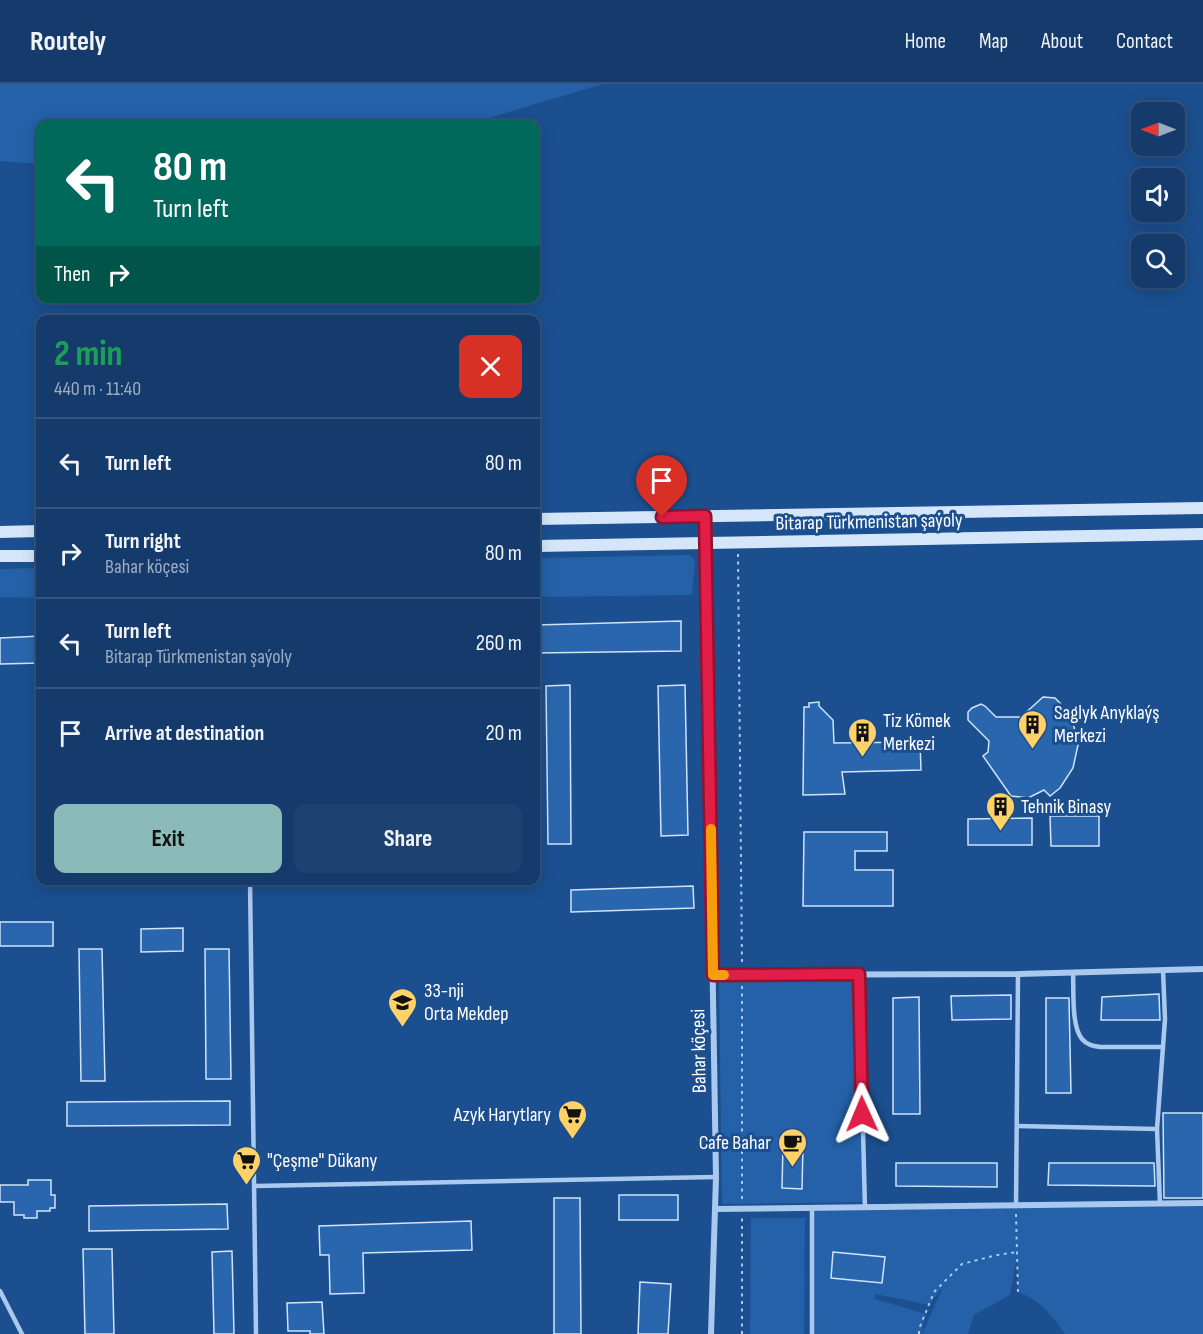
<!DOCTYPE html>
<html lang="en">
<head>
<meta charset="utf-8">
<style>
  :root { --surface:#143b6b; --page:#1d4271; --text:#f1f3f6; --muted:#9dadc1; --line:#33557e; --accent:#8bbbb9 }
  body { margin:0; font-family:"Sofia Sans Condensed",sans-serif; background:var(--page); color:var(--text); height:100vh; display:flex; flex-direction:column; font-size:22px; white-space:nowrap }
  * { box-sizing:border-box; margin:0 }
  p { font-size:20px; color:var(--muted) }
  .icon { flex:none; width:33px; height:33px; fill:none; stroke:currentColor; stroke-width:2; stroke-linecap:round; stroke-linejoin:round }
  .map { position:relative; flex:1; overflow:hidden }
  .drawer { position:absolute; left:36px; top:231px; width:504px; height:570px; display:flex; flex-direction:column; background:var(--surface); border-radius:12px; box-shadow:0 3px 15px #0003,0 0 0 2px var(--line) }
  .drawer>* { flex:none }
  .guide { position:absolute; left:36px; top:36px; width:504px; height:183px; border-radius:12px; box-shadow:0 3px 15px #0003,0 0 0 2px var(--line); background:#00695c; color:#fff; overflow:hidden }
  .needle { width:39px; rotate:270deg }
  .fabs { position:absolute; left:1131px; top:18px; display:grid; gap:12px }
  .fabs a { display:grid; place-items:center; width:54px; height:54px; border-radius:12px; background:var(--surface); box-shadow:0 3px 15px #0003,0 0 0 2px var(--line); font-size:30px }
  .pin { position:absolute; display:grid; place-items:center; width:51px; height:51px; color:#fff; margin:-62px -26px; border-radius:50% 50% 50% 0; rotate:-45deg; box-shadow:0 0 6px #0007 }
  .pin .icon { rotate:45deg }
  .me { position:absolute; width:66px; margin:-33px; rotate:359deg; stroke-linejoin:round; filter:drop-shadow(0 0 4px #0008) }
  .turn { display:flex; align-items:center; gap:21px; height:126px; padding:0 18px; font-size:27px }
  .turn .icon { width:78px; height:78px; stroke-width:2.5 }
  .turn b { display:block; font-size:42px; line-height:51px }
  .then { display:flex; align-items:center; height:57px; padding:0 18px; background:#0003; gap:12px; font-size:22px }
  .round { display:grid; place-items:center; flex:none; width:63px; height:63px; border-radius:12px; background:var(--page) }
  .head { display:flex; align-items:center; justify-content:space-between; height:102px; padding:0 18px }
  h1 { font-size:36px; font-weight:700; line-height:45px; color:#1e9e55 }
  .button { display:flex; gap:12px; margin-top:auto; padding:12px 18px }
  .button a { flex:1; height:69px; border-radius:12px; background:var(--accent); color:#111; font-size:24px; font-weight:700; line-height:69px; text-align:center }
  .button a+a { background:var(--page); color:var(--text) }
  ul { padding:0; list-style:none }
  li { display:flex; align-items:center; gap:18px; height:90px; padding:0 18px; border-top:2px solid var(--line) }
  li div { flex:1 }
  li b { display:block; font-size:22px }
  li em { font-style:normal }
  header { display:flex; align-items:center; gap:36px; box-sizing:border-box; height:84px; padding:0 30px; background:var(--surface); border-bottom:2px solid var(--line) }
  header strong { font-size:28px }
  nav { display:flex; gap:33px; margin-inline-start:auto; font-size:21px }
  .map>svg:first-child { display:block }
  .green { fill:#2461a8 }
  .building { fill:#2a66ad; stroke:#cfe3fa; stroke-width:1.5 }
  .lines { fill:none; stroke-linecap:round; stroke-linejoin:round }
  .path { stroke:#a9c9ee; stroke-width:2; stroke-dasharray:3 4.5; stroke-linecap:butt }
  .service { stroke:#a9c9ee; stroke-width:4.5 }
  .minor { stroke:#a9c9ee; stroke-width:6 }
  .secondary { stroke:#d6e6fa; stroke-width:12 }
  .route-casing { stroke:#92132f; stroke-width:15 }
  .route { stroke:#e11d48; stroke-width:10 }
  .slow { stroke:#f59e0b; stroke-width:10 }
  .labels { text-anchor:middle; stroke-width:6; stroke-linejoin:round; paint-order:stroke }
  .street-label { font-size:20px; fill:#fff; stroke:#1b4f8f }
  .poi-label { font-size:20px; fill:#fff; stroke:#1b4f8f; text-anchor:start }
</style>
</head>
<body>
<header>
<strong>Routely</strong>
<nav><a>Home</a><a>Map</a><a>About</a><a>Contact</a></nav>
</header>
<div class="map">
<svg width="1203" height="1250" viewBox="0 0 1203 1250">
  <rect width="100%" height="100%" fill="#1b4f8f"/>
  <!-- green -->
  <g class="green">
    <polygon points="0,0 603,0 469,40 40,40 40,80 0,77"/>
    <polygon points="689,471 695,476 692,511 536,513 536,474"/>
    <polygon points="40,484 40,514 0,513 0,485"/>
    <polygon points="862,895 866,1118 722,1120 719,897"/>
    <path d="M1203,1119V1250H1065C1051,1231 1042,1217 1018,1208L1017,1172L1010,1211L974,1231L968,1250H922L943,1203L929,1221L875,1210V1215L926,1230L921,1250H812V1124Z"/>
    <polygon points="751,1134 805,1134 804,1250 750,1250"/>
  </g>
  <!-- building -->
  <g class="building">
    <polygon points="681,537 681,567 536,569 536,541"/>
    <polygon points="40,552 40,579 0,580 0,554"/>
    <polygon points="570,601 571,760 548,760 546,602"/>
    <polygon points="685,601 688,751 661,752 658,602"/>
    <polygon points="1043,613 1055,614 1060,619 1073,638 1078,661 1073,684 1060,704 1050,712 1044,706 1028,714 1011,712 983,672 988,668 989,657 968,636 968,628 972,624 981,620 985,622 996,633 1021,633"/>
    <polygon points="819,618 819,622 833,636 834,659 920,658 921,686 842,688 845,710 803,711 804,623 809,623 809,619"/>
    <polygon points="1050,732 1099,732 1099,762 1051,762"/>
    <polygon points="1032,734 1032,761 968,761 968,735"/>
    <polygon points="804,748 887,748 887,767 855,767 855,786 893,786 893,822 803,822"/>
    <polygon points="693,802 694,824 571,828 571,806"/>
    <rect x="0" y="838" width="53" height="24"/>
    <polygon points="183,844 183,867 141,868 141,845"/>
    <polygon points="79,865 102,865 105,997 81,997"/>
    <polygon points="205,865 229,865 231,995 206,995"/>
    <polygon points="1159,910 1160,936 1101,936 1102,913"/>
    <polygon points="1011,911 1011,935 952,936 951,912"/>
    <polygon points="919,913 920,1030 893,1030 893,914"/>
    <polygon points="1046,914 1069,914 1071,1009 1046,1009"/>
    <polygon points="230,1017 230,1041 67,1042 67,1018"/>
    <polygon points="1163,1029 1203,1029 1203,1114 1164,1114"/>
    <polygon points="783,1061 803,1062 802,1105 782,1104"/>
    <polygon points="896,1079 997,1079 997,1103 896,1102"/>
    <polygon points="1049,1079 1154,1079 1155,1102 1048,1101"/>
    <polygon points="28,1096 51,1096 51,1111 55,1111 55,1124 50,1124 50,1127 37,1127 37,1134 24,1134 24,1131 14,1131 14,1118 0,1118 0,1101 28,1101"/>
    <rect x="619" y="1111" width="59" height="25"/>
    <polygon points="554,1114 580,1114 581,1250 554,1250"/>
    <polygon points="227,1120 228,1145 89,1147 89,1122"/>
    <polygon points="471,1137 472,1166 363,1169 364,1209 330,1210 329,1171 320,1171 319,1142"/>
    <polygon points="83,1165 112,1165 114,1250 85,1250"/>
    <polygon points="232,1167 234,1250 214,1250 212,1168"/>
    <polygon points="833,1168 885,1173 882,1199 831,1194"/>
    <polygon points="640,1198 671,1200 668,1250 638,1250"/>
    <polygon points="322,1218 324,1250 310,1250 310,1247 288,1247 287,1219"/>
  </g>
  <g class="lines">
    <!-- path -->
    <g class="path">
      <polyline points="738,470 742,881"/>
      <polyline points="742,1115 742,899"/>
      <polyline points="1016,1130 1018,1208"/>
      <polyline points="742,1250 742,1133"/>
      <polyline points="919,1250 919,1245 934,1208 962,1180 997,1171 1017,1168"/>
    </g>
    <!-- service -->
    <g class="service">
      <polyline points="250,796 256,1250"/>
      <path d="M1073,889C1074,906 1071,942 1082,955C1087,961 1093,962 1100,963H1163"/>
      <polyline points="859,890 865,1124"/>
      <polyline points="1017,1042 1157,1045 1160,1120"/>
      <polyline points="1157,1045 1165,935 1163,886"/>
      <polyline points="255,1102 716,1093"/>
      <polyline points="1016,1122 1018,890"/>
      <polyline points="812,1124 812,1250"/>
      <polyline points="0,1207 22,1250"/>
    </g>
    <!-- minor -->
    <g class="minor">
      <polyline points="705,432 716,1093 711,1250"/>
      <polyline points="713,891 1018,890 1203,885"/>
      <polyline points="715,1125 1203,1119"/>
    </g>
    <!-- secondary -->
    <g class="secondary">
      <polyline points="536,435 1203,424"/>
      <polyline points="0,448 40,447"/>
      <polyline points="536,462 1203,450"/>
      <polyline points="0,472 40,472"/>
    </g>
  </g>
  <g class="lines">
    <defs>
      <polyline id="route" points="662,433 705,432 713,891 859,890 862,1030"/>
    </defs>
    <!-- route casing -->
    <use href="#route" class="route-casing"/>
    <!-- route -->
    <use href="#route" class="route"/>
    <!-- slow -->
    <polyline class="slow" points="711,745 713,891 724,891"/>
  </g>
  <!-- icons -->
  <defs>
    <symbol id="building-pin" viewBox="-11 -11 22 30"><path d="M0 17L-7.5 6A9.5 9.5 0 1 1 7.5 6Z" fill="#ffd166" stroke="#1b4f8f"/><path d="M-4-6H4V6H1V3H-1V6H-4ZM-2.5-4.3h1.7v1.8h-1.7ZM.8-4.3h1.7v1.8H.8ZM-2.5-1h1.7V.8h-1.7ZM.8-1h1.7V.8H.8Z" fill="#111"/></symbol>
    <symbol id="school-pin" viewBox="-11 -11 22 30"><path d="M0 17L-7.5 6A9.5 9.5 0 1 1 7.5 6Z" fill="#ffd166" stroke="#1b4f8f"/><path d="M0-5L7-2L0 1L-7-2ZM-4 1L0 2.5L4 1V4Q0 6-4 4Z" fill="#111"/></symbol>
    <symbol id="supermarket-pin" viewBox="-11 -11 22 30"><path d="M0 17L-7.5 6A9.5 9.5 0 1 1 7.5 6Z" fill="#ffd166" stroke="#1b4f8f"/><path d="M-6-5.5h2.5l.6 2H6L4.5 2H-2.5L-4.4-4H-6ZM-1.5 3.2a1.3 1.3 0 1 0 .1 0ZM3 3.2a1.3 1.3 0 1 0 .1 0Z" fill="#111"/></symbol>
    <symbol id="cafe-pin" viewBox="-11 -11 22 30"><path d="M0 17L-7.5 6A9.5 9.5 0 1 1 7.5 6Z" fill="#ffd166" stroke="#1b4f8f"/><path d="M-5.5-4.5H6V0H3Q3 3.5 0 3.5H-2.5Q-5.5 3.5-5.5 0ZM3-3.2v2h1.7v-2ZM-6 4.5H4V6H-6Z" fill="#111"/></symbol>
  </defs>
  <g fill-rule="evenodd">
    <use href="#building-pin" x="1016" y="624" width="33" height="45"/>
    <use href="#building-pin" x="846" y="632" width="33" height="45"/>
    <use href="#building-pin" x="984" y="706" width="33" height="45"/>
    <use href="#school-pin" x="386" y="902" width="33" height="45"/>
    <use href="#supermarket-pin" x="556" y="1014" width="33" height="45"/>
    <use href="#cafe-pin" x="776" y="1042" width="33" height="45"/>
    <use href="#supermarket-pin" x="230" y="1060" width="33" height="45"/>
  </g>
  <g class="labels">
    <!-- street labels -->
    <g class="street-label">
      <text transform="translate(869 437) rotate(-1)" y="7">Bitarap Türkmenistan şaýoly</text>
      <text transform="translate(698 967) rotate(-91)" y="7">Bahar köçesi</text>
    </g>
    <!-- poi labels -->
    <g class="poi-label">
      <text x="1054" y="635">Saglyk Anyklaýş<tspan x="1054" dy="23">Merkezi</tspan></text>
      <text x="883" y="643">Tiz Kömek<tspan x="883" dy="23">Merkezi</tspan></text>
      <text x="1021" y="729">Tehnik Binasy</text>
      <text x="424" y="913">33-nji<tspan x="424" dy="23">Orta Mekdep</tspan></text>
      <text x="551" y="1037" text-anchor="end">Azyk Harytlary</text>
      <text x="771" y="1065" text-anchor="end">Cafe Bahar</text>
      <text x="267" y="1083">"Çeşme" Dükany</text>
    </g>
  </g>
</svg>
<div class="fabs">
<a><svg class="needle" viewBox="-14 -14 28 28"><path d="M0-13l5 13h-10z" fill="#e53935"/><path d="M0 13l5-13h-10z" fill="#9dadc1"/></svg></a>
<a><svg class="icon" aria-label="sound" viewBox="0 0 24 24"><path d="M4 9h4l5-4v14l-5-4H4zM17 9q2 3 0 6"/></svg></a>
<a><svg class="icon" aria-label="search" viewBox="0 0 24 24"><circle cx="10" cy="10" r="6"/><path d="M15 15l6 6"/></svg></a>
</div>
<div class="pin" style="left:662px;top:433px;background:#d93025"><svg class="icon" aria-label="arrive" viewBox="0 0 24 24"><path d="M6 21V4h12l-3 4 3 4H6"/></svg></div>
<svg class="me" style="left:862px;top:1030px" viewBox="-20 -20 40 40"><path d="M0-17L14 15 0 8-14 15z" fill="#e11d48" stroke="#fff" stroke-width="4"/></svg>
<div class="guide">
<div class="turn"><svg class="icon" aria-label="left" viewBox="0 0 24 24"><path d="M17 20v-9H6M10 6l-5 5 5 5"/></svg><div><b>80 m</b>Turn left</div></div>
<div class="then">Then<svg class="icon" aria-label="right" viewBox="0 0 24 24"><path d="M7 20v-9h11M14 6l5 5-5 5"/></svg></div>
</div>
<section class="drawer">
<div class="head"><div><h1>2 min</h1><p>440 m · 11:40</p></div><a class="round" style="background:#d93025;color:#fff"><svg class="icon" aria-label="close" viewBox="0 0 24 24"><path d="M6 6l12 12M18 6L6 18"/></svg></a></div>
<ul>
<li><svg class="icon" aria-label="left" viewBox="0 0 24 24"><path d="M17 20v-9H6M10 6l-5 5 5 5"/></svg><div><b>Turn left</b></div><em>80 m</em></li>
<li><svg class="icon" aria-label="right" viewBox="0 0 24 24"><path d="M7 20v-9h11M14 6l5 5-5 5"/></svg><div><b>Turn right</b><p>Bahar köçesi</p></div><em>80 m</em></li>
<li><svg class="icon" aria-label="left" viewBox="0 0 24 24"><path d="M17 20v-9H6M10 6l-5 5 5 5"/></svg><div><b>Turn left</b><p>Bitarap Türkmenistan şaýoly</p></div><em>260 m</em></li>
<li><svg class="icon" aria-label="arrive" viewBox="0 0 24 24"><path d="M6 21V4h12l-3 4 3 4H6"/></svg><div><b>Arrive at destination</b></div><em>20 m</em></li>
</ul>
<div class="button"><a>Exit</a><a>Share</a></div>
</section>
</div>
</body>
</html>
